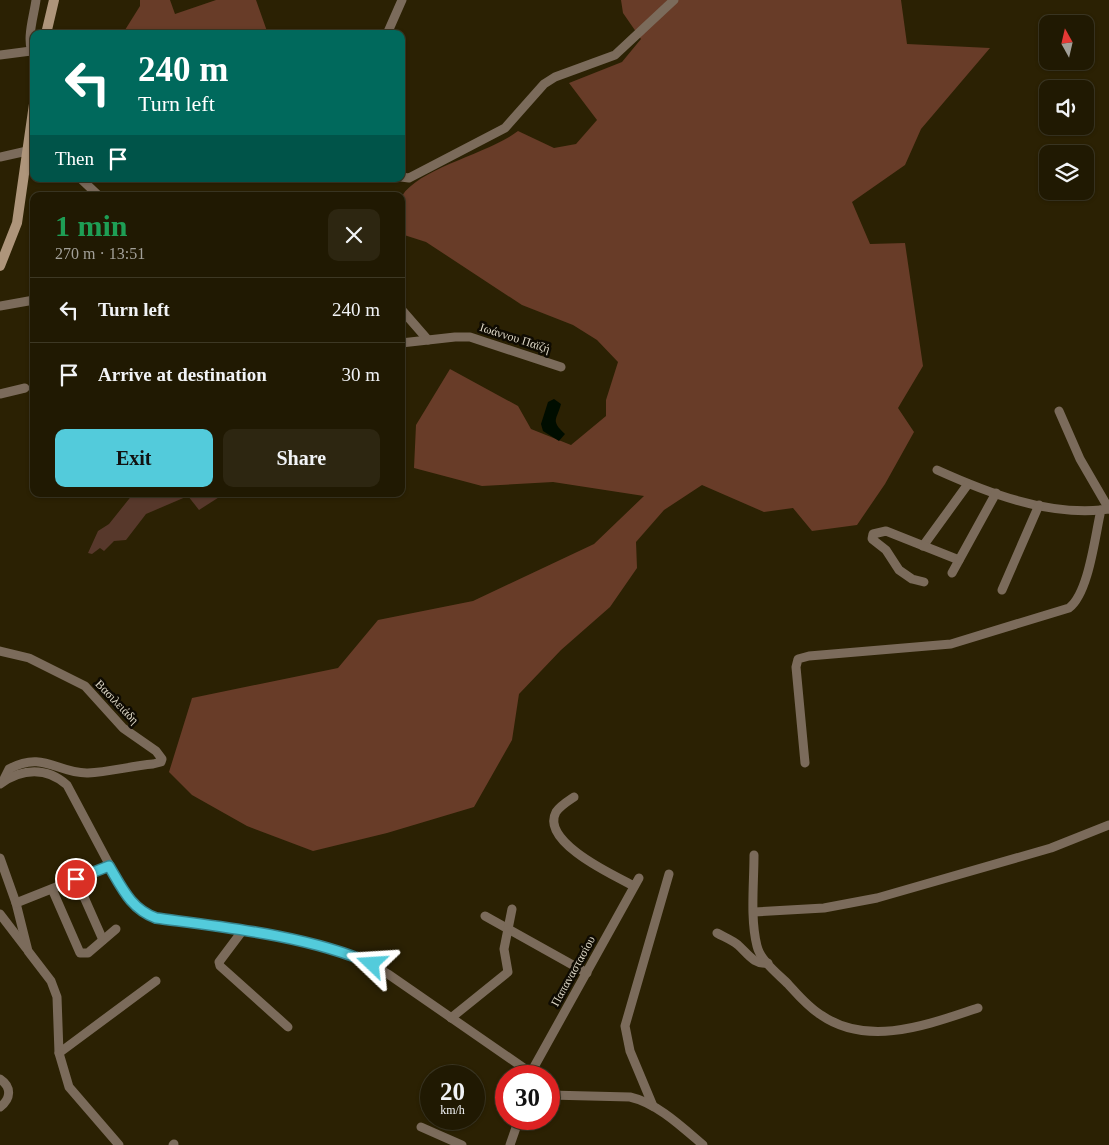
<!DOCTYPE html>
<html lang="en">
<head>
<meta charset="utf-8">
<style>
  :root { --surface:#201902; --page:#2d2611; --text:#f1f3f6; --muted:#a2a099; --line:#3d3824; --accent:#53cbdb }
  body { margin:0; font-family:"Times New Roman",serif; background:var(--page); color:var(--text); height:100vh; display:flex; flex-direction:column; font-size:19px; white-space:nowrap }
  * { box-sizing:border-box; margin:0 }
  p { font-size:16px; color:var(--muted) }
  .icon { flex:none; width:28px; height:28px; fill:none; stroke:currentColor; stroke-width:2; stroke-linecap:round; stroke-linejoin:round }
  .map { position:relative; flex:1; overflow:hidden }
  .side { position:absolute; left:30px; top:192px; width:375px; height:305px; display:flex; flex-direction:column; background:var(--surface); border-radius:10px; box-shadow:0 1px 4px #0004,0 0 0 1px var(--line) }
  .side>* { flex:none }
  .banner { position:absolute; left:30px; top:30px; width:375px; height:152px; border-radius:10px; box-shadow:0 1px 4px #0004,0 0 0 1px var(--line); background:#00695c; color:#fff; overflow:hidden }
  .needle { width:32px; rotate:352deg }
  .controls { position:absolute; left:1039px; top:15px; display:grid; gap:10px }
  .controls a { display:grid; place-items:center; width:55px; height:55px; border-radius:10px; background:var(--surface); box-shadow:0 1px 4px #0004,0 0 0 1px var(--line); font-size:25px }
  .speed { position:absolute; left:420px; top:1065px; display:flex; gap:10px; font-size:25px; font-weight:700; text-align:center }
  .speed>* { display:grid; place-content:center; width:65px; height:65px; border-radius:50%; background:var(--surface); box-shadow:0 1px 4px #0004,0 0 0 1px var(--line); line-height:1 }
  .speed small { font-size:12px; font-weight:400 }
  .speed .limit { border:8px solid #d22; background:#fff; color:#111 }
  .pin { position:absolute; display:grid; place-items:center; width:42px; height:42px; color:#fff; margin:-21px; border:2px solid #fff; border-radius:50%; box-shadow:0 1px 5px #0007 }
  .me { position:absolute; width:55px; margin:-28px; rotate:290deg; stroke-linejoin:round; filter:drop-shadow(0 0 4px #0008) }
  .turn { display:flex; align-items:center; gap:18px; height:105px; padding:0 25px; font-size:22px }
  .turn .icon { width:65px; height:65px; stroke-width:2.5 }
  .turn b { display:block; font-size:35px; line-height:42px }
  .then { display:flex; align-items:center; height:48px; padding:0 25px; background:#0003; gap:10px; font-size:19px }
  .round { display:grid; place-items:center; flex:none; width:52px; height:52px; border-radius:10px; background:var(--page) }
  .summary { display:flex; align-items:center; justify-content:space-between; height:85px; padding:0 25px }
  h1 { font-size:30px; font-weight:600; line-height:38px; color:#1e9e55 }
  .button { display:flex; gap:10px; margin-top:auto; padding:10px 25px }
  .button a { flex:1; height:58px; border-radius:10px; background:var(--accent); color:#111; font-size:20px; font-weight:600; line-height:58px; text-align:center }
  .button a+a { background:var(--page); color:var(--text) }
  ul { padding:0; list-style:none }
  li { display:flex; align-items:center; gap:15px; height:65px; padding:0 25px; border-top:1px solid var(--line) }
  li div { flex:1 }
  li b { display:block; font-size:19px }
  li em { font-style:normal }
  .map>svg:first-child { display:block }
  .green { fill:#57382b }
  .forest { fill:#683c28 }
  .water { fill:#000d00 }
  .lines { fill:none; stroke-linecap:round; stroke-linejoin:round }
  .street { stroke:#7b6b5b; stroke-width:9 }
  .secondary { stroke:#ae957b; stroke-width:10 }
  .route-casing { stroke:#36848e; stroke-width:12 }
  .route { stroke:#53cbdb; stroke-width:9 }
  .labels { text-anchor:middle; stroke-width:5; stroke-linejoin:round; paint-order:stroke }
  .street-label { font-size:12px; fill:#ded8c7; stroke:#0f0b02 }
</style>
</head>
<body>
<div class="map">
<svg width="1109" height="1145" viewBox="0 0 1109 1145">
  <rect width="100%" height="100%" fill="#2b2103"/>
  <!-- green -->
  <polygon class="green" points="133,494 224,494 199,510 188,496 146,514 126,540 114,541 104,551 100,548 92,554 88,553 98,531 109,524"/>
  <!-- forest -->
  <g class="forest">
    <polygon points="140,0 170,0 175,14 216,0 256,0 268,34 126,34 125,30 140,6"/>
    <path d="M621,0H901L907,44L990,48L921,129L905,165L852,202L870,244L905,243L923,366L898,408L914,432L885,484L857,525L812,531L793,508L764,512L702,485L664,510L636,542L637,568L610,607L561,650L519,694L512,740L474,807L387,833L313,851L247,826L192,795L169,772L192,698L338,668L378,620L473,601L594,544L644,496L553,482L482,486L414,468L416,425L450,369L518,406L531,429L571,445L606,416V400L618,362L597,340L573,325L522,305L426,242L401,234C401,224 398,205 402,196C419,168 490,153 518,131L554,148L576,144L597,120L569,83L622,62L641,39L623,13Z"/>
  </g>
  <!-- water -->
  <path class="water" d="M554,399L561,404C557,420 550,420 565,434L559,441L543,431L541,424L548,402Z"/>
  <g class="lines">
    <!-- street -->
    <g class="street">
      <polyline points="387,34 402,0"/>
      <polyline points="0,55 31,51"/>
      <path d="M34,56C25,41 34,16 36,0"/>
      <polyline points="0,157 27,151"/>
      <polyline points="401,177 409,178 505,128 544,84 555,77 615,55 674,0"/>
      <polyline points="81,179 99,196"/>
      <polyline points="0,306 34,300"/>
      <polyline points="401,309 428,340"/>
      <polyline points="401,343 455,337 470,337 561,367"/>
      <polyline points="0,394 25,388"/>
      <polyline points="1059,411 1080,459 1109,509"/>
      <path d="M937,470C988,493 1045,515 1101,510"/>
      <polyline points="923,546 968,484"/>
      <polyline points="952,573 996,493"/>
      <polyline points="924,582 912,579 899,570 886,550 872,539 873,534 886,531 959,560"/>
      <polyline points="1002,590 1039,505"/>
      <path d="M0,651L29,658L85,686L123,728L156,751L162,759L161,762L153,764C131,766 109,772 88,773C58,774 43,750 9,769L3,781"/>
      <path d="M805,763L796,667L798,659L809,656L951,644L1069,608C1089,593 1095,535 1101,510L1109,509"/>
      <path d="M0,784C22,768 47,767 67,785L125,894C134,905 142,913 156,918C229,928 325,936 388,974L531,1073"/>
      <path d="M574,797C568,801 560,806 556,812C540,842 615,876 634,886"/>
      <path d="M754,855C754,884 750,918 757,946C760,960 778,974 788,984C798,995 808,1007 821,1015C869,1048 929,1024 978,1008"/>
      <polyline points="0,858 16,903 28,951 51,981 57,997 59,1053 69,1087 119,1145"/>
      <polyline points="76,879 103,940"/>
      <polyline points="52,889 80,953 88,953 116,929"/>
      <polyline points="16,903 109,866"/>
      <polyline points="754,912 824,908 877,898 1051,848 1109,825"/>
      <polyline points="0,914 26,948"/>
      <polyline points="485,916 587,973"/>
      <polyline points="243,930 219,962 220,966 288,1027"/>
      <path d="M717,933C724,937 732,940 738,945C748,954 754,965 768,963"/>
      <polyline points="451,1018 508,972 504,949 512,909"/>
      <polyline points="59,1053 156,981"/>
      <polyline points="529,1076 639,878"/>
      <path d="M0,1079C12,1087 11,1099 0,1107"/>
      <path d="M549,1095L630,1097C657,1103 682,1127 703,1145"/>
      <polyline points="653,1106 630,1051 625,1026 669,874"/>
      <polyline points="421,1127 462,1145"/>
      <polyline points="173,1145 174,1144"/>
      <polyline points="510,1145 519,1119"/>
    </g>
    <!-- secondary -->
    <g class="secondary">
      <polyline points="46,34 54,0"/>
      <polyline points="0,266 17,223 34,104"/>
    </g>
  </g>
  <g class="lines">
    <defs>
      <path id="route" d="M76,879L109,866C122,888 131,909 156,918C223,927 310,936 372,964"/>
    </defs>
    <!-- route casing -->
    <use href="#route" class="route-casing"/>
    <!-- route -->
    <use href="#route" class="route"/>
  </g>
  <g class="labels">
    <!-- street labels -->
    <g class="street-label">
      <text transform="translate(515 338) rotate(18)" y="4">Ιωάννου Παϊζή</text>
      <text transform="translate(117 702) rotate(46)" y="4">Βασιλειάδη</text>
      <text transform="translate(573 971) rotate(-61)" y="4">Παπαναστασίου</text>
    </g>
  </g>
</svg>
<div class="controls">
<a><svg class="needle" viewBox="-14 -14 28 28"><path d="M0-13l5 13h-10z" fill="#e53935"/><path d="M0 13l5-13h-10z" fill="#a2a099"/></svg></a>
<a><svg class="icon" aria-label="sound" viewBox="0 0 24 24"><path d="M4 9h4l5-4v14l-5-4H4zM17 9q2 3 0 6"/></svg></a>
<a><svg class="icon" aria-label="layers" viewBox="0 0 24 24"><path d="M12 4l9 5-9 5-9-5zM3 14l9 5 9-5"/></svg></a>
</div>
<div class="speed"><div>20<small>km/h</small></div><div class="limit">30</div></div>
<div class="pin" style="left:76px;top:879px;background:#d93025"><svg class="icon" aria-label="arrive" viewBox="0 0 24 24"><path d="M6 21V4h12l-3 4 3 4H6"/></svg></div>
<svg class="me" style="left:372px;top:964px" viewBox="-20 -20 40 40"><path d="M0-17L14 15 0 8-14 15z" fill="#53cbdb" stroke="#fff" stroke-width="4"/></svg>
<div class="banner">
<div class="turn"><svg class="icon" aria-label="left" viewBox="0 0 24 24"><path d="M17 20v-9H6M10 6l-5 5 5 5"/></svg><div><b>240 m</b>Turn left</div></div>
<div class="then">Then<svg class="icon" aria-label="arrive" viewBox="0 0 24 24"><path d="M6 21V4h12l-3 4 3 4H6"/></svg></div>
</div>
<section class="side">
<div class="summary"><div><h1>1 min</h1><p>270 m · 13:51</p></div><a class="round"><svg class="icon" aria-label="close" viewBox="0 0 24 24"><path d="M6 6l12 12M18 6L6 18"/></svg></a></div>
<ul>
<li><svg class="icon" aria-label="left" viewBox="0 0 24 24"><path d="M17 20v-9H6M10 6l-5 5 5 5"/></svg><div><b>Turn left</b></div><em>240 m</em></li>
<li><svg class="icon" aria-label="arrive" viewBox="0 0 24 24"><path d="M6 21V4h12l-3 4 3 4H6"/></svg><div><b>Arrive at destination</b></div><em>30 m</em></li>
</ul>
<div class="button"><a>Exit</a><a>Share</a></div>
</section>
</div>
</body>
</html>
